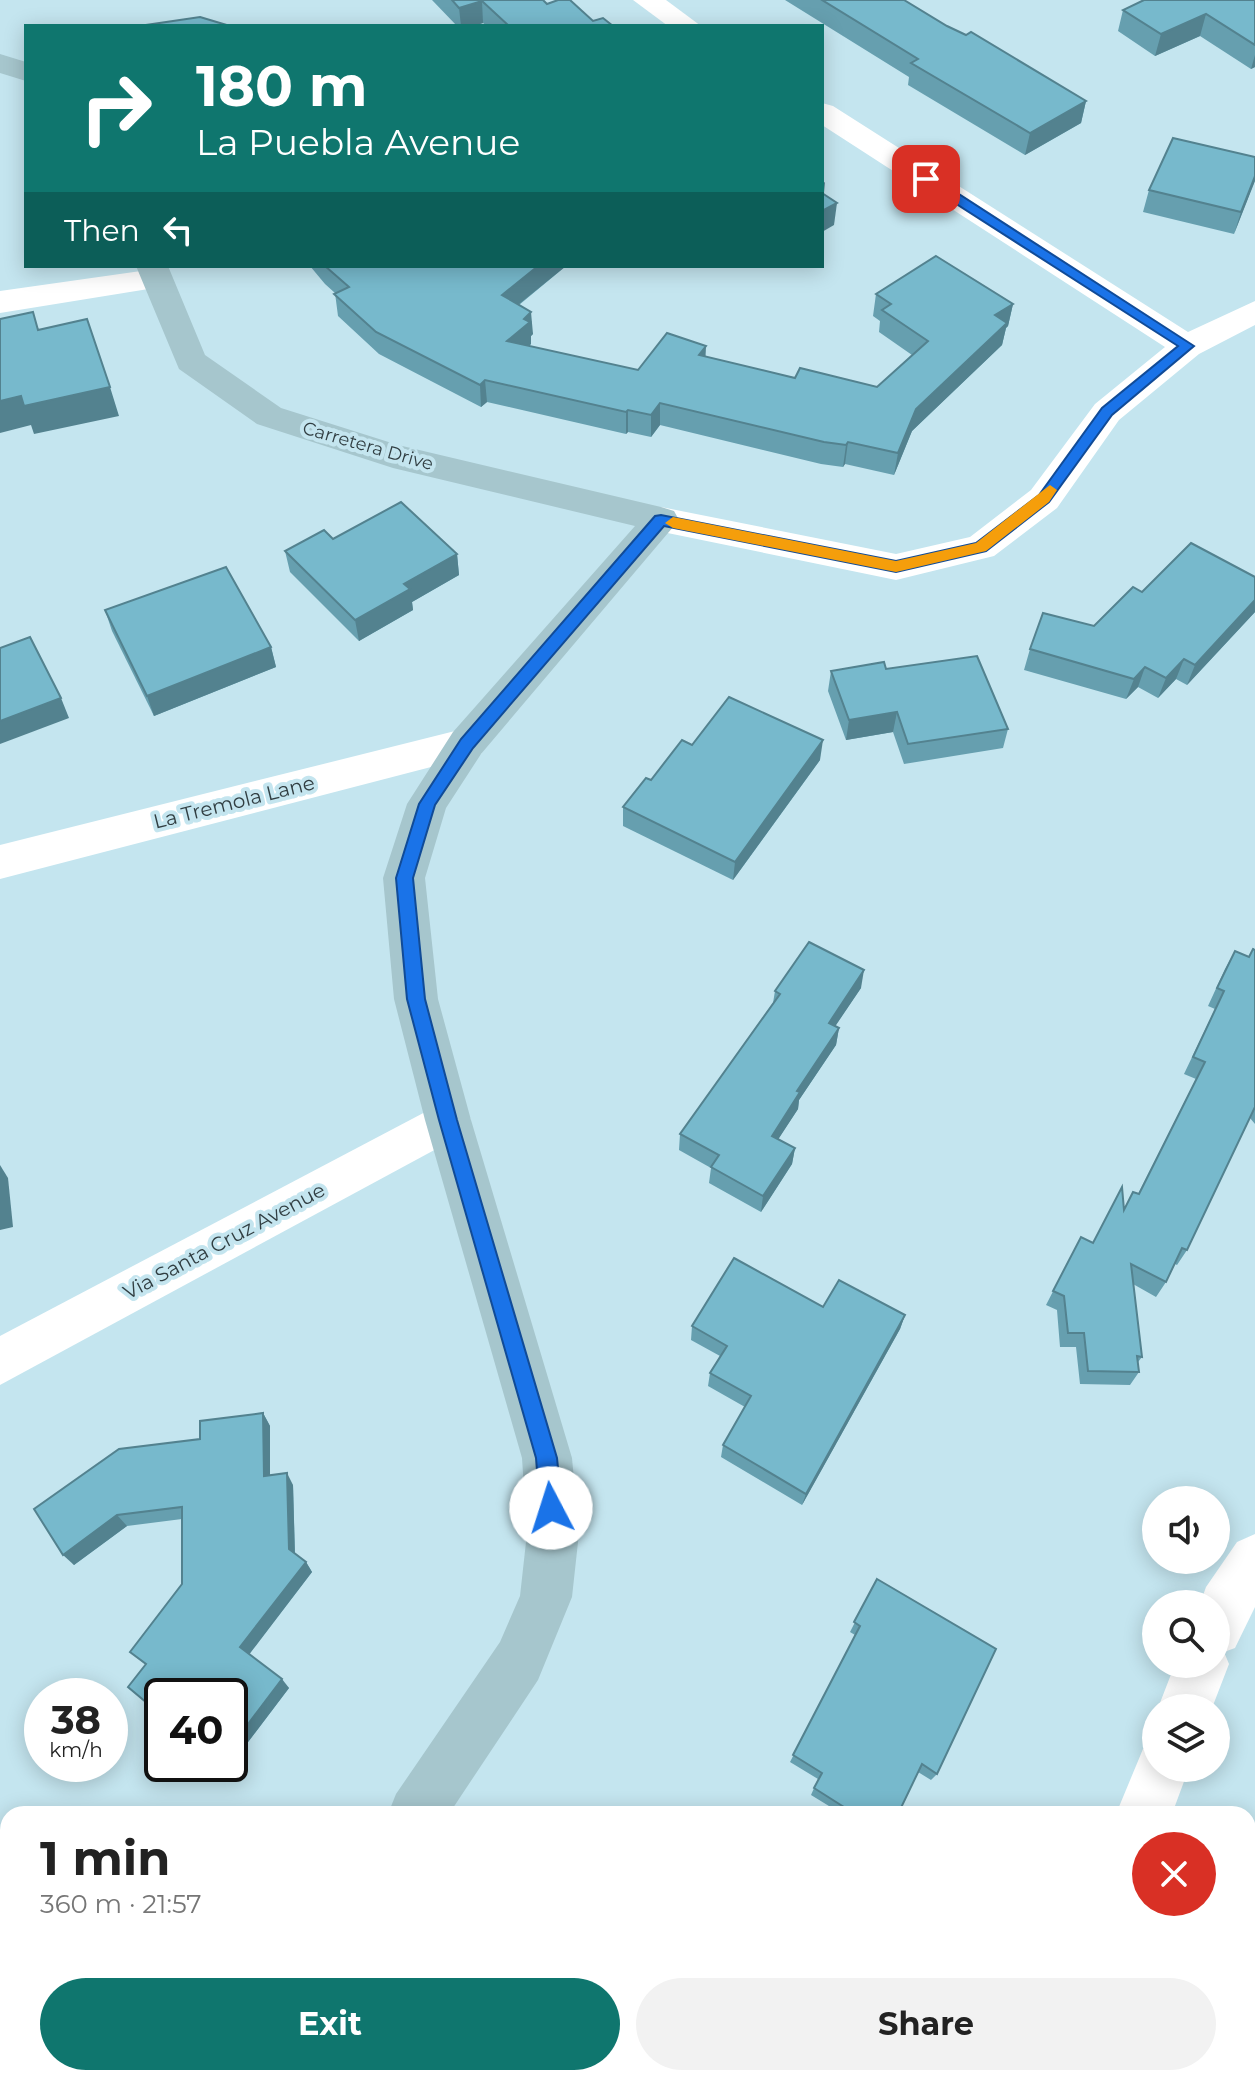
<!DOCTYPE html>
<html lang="en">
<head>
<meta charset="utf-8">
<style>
  :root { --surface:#fff; --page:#f2f2f2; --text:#222; --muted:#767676; --accent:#0f766e }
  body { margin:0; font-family:Montserrat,sans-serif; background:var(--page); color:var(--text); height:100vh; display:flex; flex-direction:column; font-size:30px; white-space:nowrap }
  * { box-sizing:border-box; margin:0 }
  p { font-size:26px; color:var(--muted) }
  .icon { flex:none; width:44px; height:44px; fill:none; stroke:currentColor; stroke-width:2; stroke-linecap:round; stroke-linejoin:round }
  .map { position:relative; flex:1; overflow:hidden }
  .sheet { position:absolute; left:0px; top:1806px; width:1256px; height:280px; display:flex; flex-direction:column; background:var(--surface); border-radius:24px 24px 0 0; box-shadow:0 4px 20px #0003 }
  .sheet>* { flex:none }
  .hud { position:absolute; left:24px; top:24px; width:800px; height:244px; border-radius:0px; box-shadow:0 4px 20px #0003; background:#0f766e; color:#fff; overflow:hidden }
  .tools { position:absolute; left:1142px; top:1486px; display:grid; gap:16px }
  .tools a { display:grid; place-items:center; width:88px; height:88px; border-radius:50%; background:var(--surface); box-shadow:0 4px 20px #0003; font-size:40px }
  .speed { position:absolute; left:24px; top:1678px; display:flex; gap:16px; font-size:40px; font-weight:700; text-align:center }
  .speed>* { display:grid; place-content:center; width:104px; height:104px; border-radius:50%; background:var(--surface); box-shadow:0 4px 20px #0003; line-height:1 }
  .speed small { font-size:20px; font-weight:400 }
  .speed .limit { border:4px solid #111; border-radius:12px; background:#fff; color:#111 }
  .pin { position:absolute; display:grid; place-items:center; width:68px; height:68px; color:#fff; margin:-34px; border-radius:16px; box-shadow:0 4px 12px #0006 }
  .me { position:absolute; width:88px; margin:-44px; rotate:355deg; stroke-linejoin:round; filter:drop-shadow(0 0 6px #0008) }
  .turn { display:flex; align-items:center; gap:28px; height:168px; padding:0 40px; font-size:36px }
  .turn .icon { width:104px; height:104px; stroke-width:2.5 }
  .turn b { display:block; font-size:56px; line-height:68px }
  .then { display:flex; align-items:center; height:76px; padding:0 40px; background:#0003; gap:16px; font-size:30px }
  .round { display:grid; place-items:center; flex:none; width:84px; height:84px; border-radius:42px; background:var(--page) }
  .overview { display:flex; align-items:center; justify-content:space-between; height:136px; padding:0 40px }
  h1 { font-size:48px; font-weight:700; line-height:60px }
  .primary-button { display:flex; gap:16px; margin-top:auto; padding:16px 40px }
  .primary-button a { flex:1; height:92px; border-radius:48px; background:var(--accent); color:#fff; font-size:32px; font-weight:700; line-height:92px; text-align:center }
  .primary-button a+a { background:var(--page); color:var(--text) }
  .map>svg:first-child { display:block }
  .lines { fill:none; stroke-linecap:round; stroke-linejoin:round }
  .street { fill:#fff; fill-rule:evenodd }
  .secondary { fill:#a6c6cd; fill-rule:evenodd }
  .wall { fill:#669faf }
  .shaded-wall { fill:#53828f }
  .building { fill:#77b9cc; stroke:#53828f; stroke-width:2 }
  .route { fill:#1a73e8; stroke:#114b97; stroke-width:2 }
  .slow { fill:#f59e0b }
  .labels { text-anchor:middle; stroke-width:8; stroke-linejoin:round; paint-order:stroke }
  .far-street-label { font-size:18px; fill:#313e42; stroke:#c4e5ef }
  .street-label { font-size:20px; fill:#313e42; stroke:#c4e5ef }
</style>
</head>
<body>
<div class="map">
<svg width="1255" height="2086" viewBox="0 0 1255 2086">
  <rect width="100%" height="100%" fill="#c4e5ef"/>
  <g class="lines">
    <!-- street -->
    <g class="street">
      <polygon points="633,0 666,0 701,26 668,26"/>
      <polygon points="822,103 833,106 1188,332 1255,301 1255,325 1199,354 1119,420 1057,508 994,556 896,580 648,529 643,520 648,511 661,507 896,554 970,537 1031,490 1095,404 1165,347 822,125"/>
      <polygon points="155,269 167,272 171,279 167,286 0,313 0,291"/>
      <polygon points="467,728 481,732 487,743 481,754 0,879 0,845"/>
      <polygon points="448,1100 464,1106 471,1120 464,1134 0,1385 0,1336"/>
      <polygon points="1255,1534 1255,1607 1235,1648 1224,1652 1229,1664 1212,1708 1158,1708 1175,1664 1216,1664 1216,1604 1200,1604 1206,1587 1237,1542"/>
      <polygon points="1156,1743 1156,1768 1189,1768 1172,1814 1116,1814 1143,1749"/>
      <polygon points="1010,2078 1070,2078 1067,2086 1007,2086"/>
    </g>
    <!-- secondary -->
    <g class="secondary">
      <polygon points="0,54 26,62 26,81 0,73"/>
      <polygon points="136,266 168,266 205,355 281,408 398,445 661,507 674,511 679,520 481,754 446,808 425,878 438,999 471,1120 572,1458 579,1533 572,1597 538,1680 449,1814 388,1814 396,1794 500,1642 520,1596 527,1533 522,1458 425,1120 394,999 383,878 407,804 453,732 635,526 393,468 257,424 179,369"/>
      <polygon points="197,2078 260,2078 256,2086 194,2086"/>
    </g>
  </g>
  <!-- wall -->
  <g class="wall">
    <polygon points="432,0 543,0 547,4 593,21 613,26 487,26 483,23 473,26 457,26"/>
    <polygon points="785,0 904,0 947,26 1086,101 1081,123 1025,155 908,85 909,77"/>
    <polygon points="1255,0 1255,67 1251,69 1200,36 1155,56 1118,31 1123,10"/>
    <polygon points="1255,157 1255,180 1234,234 1143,212 1149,190"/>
    <polygon points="310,266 566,266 519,305 533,334 531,336 531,344 529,346 638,370 706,357 795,378 877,387 912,355 879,332 880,321 873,316 876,294 1013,304 1008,326 1006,328 1002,345 912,431 894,475 845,464 843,467 821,464 660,425 651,437 628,432 626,434 487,402 481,407 379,354 338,316 335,293 325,284"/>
    <polygon points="285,551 457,554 459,575 412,602 413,610 359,641 290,572"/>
    <polygon points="1255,577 1255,612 1187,685 1176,679 1158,698 1138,687 1126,699 1024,670 1030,649 1094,626 1142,592"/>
    <polygon points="105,610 271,647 276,667 154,716 112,631"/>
    <polygon points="886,669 1008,729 1003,748 904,764 893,732 846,740 828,691 831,671"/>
    <polygon points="692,745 820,760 733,880 623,826 623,807 651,780"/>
    <polygon points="1255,950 1255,1124 1250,1118 1187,1250 1177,1265 1175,1264 1166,1282 1156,1297 1133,1284 1142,1357 1138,1362 1139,1372 1130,1385 1080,1384 1076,1347 1060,1347 1057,1310 1046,1305 1081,1237 1093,1243 1124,1209 1133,1192 1138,1194 1196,1079 1184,1074 1215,1009 1208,1006 1225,969 1235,951 1249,957"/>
    <polygon points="861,988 835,1026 839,1028 836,1045 799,1100 798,1109 778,1139 795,1148 792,1164 761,1212 709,1183 711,1168 679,1150 680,1134 773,1003 775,991"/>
    <polygon points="823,1307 905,1315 900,1329 802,1505 721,1457 723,1445 745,1407 708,1386 710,1373 720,1356 691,1340 692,1326"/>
    <polygon points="263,1413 270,1426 270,1475 293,1485 295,1553 306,1562 312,1572 249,1654 289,1688 236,1758 230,1754 230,1696 162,1696 162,1715 128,1687 146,1665 130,1652 182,1584 182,1519 127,1526 74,1565 34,1509"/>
    <polygon points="877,1579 937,1774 931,1780 918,1772 898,1814 842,1814 811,1795 818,1779 790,1762 855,1635 850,1632"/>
  </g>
  <!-- shaded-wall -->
  <g class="shaded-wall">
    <polygon points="482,1 483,23 473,26 461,26 459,8"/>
    <polygon points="1206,14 1200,36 1155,56 1161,34"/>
    <polygon points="1255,55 1255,67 1251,69"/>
    <polygon points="1086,101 1081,123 1025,155 1030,133"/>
    <polygon points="1255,176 1255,181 1234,234 1241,212"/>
    <polygon points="825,182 823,204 822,204 822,184"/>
    <polygon points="837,203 834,225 822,232 822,211"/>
    <polygon points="538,266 566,266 503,317 502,295"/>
    <polygon points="1013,304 1008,326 1006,328 1002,345 912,431 894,475 898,453 916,409 995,315"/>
    <polygon points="531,312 533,334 531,336 531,344 508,363 507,341 524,319"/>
    <polygon points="706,346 705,369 699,355"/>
    <polygon points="485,380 487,402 481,407 480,385"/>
    <polygon points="110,387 119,416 34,434 31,425 0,433 0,401 21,396"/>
    <polygon points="660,403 660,425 651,437 651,415"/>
    <polygon points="628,410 628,432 626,434 626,412"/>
    <polygon points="848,442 845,464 843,467 846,445"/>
    <polygon points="457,554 459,575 412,602 413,610 359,641 355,620 404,584"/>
    <polygon points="1255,600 1255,612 1187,685 1195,665"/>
    <polygon points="271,647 276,667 154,716 147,696"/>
    <polygon points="1184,659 1176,679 1158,698 1166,678"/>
    <polygon points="1145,667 1138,687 1126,699 1134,679"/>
    <polygon points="61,698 69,718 0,744 0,721"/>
    <polygon points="897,712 893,732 846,740 849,720"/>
    <polygon points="823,740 820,760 733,880 735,862"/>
    <polygon points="864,970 861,988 826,1040 829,1023"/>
    <polygon points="839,1028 836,1045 799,1100 798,1109 770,1152 772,1136 797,1091"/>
    <polygon points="795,1148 792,1164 761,1212 763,1196"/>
    <polygon points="0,1165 8,1178 13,1227 0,1230"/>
    <polygon points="905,1315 900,1329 802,1505 806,1494"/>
    <polygon points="263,1413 270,1426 270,1487 264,1476"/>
    <polygon points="287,1473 293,1485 295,1559 289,1549"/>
    <polygon points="117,1515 127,1526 74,1565 63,1555"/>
    <polygon points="306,1562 312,1572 248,1656 240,1647"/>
    <polygon points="282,1679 289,1688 236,1758 230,1753 230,1748"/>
  </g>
  <!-- building -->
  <g class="building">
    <polygon points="452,0 543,0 547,4 558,0 570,0 593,21 603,18 613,26 509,26 482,1 459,8"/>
    <polygon points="822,0 904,0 947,26 966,35 971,32 1086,101 1030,133 911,63 918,59"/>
    <polygon points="1144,0 1255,0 1255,45 1206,14 1161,34 1123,10"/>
    <polygon points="200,17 230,26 147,26 146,25"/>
    <polygon points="1173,138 1255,157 1255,176 1241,212 1149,190"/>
    <polygon points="822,193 837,203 822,211"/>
    <polygon points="936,256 1013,304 995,315 1007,323 916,409 898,453 848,442 846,445 824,442 660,403 651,415 628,410 626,412 485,380 480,385 376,332 334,294 349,287 325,266 538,266 502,295 531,312 524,319 530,322 507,341 638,370 667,333 706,346 699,355 795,378 800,368 877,387 928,341 882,310 891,304 876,294"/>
    <polygon points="33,312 38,330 87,319 110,387 24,406 21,396 0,401 0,319"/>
    <polygon points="401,502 457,554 404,584 410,589 355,620 285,551 324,530 333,539"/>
    <polygon points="1191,543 1255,577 1255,600 1195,665 1184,659 1166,678 1145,667 1134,679 1030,649 1043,613 1094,626 1133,587 1142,592"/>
    <polygon points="226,567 271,647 147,696 105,610"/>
    <polygon points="30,637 61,698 0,721 0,648"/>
    <polygon points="977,656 1008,729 908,744 897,712 849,720 831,671 884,662 886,669"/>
    <polygon points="729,697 823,740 735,862 623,807 646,778 651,780 682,740 692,745"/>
    <polygon points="809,942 864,970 829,1023 839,1028 797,1091 800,1092 772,1136 795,1148 763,1196 711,1167 719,1155 680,1134 780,994 775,991"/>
    <polygon points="1253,949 1255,950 1255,1107 1187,1250 1182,1248 1166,1282 1131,1264 1142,1357 1137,1356 1139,1372 1088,1371 1084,1333 1068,1333 1064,1296 1053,1291 1081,1237 1093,1243 1122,1187 1124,1210 1133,1192 1139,1194 1205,1062 1193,1057 1224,991 1217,988 1235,951 1249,957"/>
    <polygon points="734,1258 823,1307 839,1280 905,1315 806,1494 723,1445 751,1396 710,1373 727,1346 692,1326"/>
    <polygon points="263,1413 264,1476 287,1473 289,1549 306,1562 240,1647 282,1679 230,1748 230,1696 162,1696 162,1712 160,1714 128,1687 146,1664 130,1652 182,1584 182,1507 117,1515 63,1555 34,1509 119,1449 200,1439 200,1421"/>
    <polygon points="877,1579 996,1649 937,1774 922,1764 898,1814 855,1814 814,1788 822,1773 793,1755 860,1626 854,1622"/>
    <polygon points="594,2078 758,2078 760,2086 596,2086"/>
    <polygon points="537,2080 544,2086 533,2086"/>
  </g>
  <!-- route -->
  <polygon class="route" points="922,176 931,176 1194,346 1112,415 1049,502 986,551 896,572 664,526 473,748 435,805 413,878 425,999 457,1120 557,1458 562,1508 558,1515 551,1518 544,1515 540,1508 536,1458 439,1120 407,999 396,878 419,804 461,739 655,516 661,515 896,561 976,543 1039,495 1102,408 1178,346 922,182"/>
  <!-- slow -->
  <polygon class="slow" points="1050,485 1057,490 1049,502 986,551 896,572 673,528 665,523 673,517 896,561 976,543"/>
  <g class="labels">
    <!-- far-street labels -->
    <g class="far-street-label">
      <text transform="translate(368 446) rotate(16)" y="6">Carretera Drive</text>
    </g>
    <!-- street labels -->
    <g class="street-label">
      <text transform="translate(234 802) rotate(-14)" y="7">La Tremola Lane</text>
      <text transform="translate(224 1241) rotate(-28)" y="7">Via Santa Cruz Avenue</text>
    </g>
  </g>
</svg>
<div class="tools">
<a><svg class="icon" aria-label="sound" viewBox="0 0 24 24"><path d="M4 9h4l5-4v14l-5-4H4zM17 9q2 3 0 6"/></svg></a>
<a><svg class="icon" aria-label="search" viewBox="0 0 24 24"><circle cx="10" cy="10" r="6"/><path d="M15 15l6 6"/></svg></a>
<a><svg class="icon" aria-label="layers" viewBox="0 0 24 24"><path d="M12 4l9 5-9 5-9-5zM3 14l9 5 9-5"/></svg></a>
</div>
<div class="speed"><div>38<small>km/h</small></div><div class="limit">40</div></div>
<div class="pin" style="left:926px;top:179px;background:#d93025"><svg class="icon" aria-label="arrive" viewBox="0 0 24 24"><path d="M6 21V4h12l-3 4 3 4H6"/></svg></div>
<svg class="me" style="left:551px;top:1508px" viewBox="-20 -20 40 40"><circle r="19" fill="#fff"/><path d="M0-13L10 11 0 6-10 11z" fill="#1a73e8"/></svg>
<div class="hud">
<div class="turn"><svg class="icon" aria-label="right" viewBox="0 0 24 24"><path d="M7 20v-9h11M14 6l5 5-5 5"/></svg><div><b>180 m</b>La Puebla Avenue</div></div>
<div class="then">Then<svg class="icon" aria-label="left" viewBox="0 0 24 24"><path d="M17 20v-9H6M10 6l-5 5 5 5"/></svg></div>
</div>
<section class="sheet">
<div class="overview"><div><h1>1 min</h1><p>360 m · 21:57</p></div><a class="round" style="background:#d93025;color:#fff"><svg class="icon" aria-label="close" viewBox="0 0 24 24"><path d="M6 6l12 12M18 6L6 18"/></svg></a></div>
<div class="primary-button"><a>Exit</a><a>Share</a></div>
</section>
</div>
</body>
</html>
